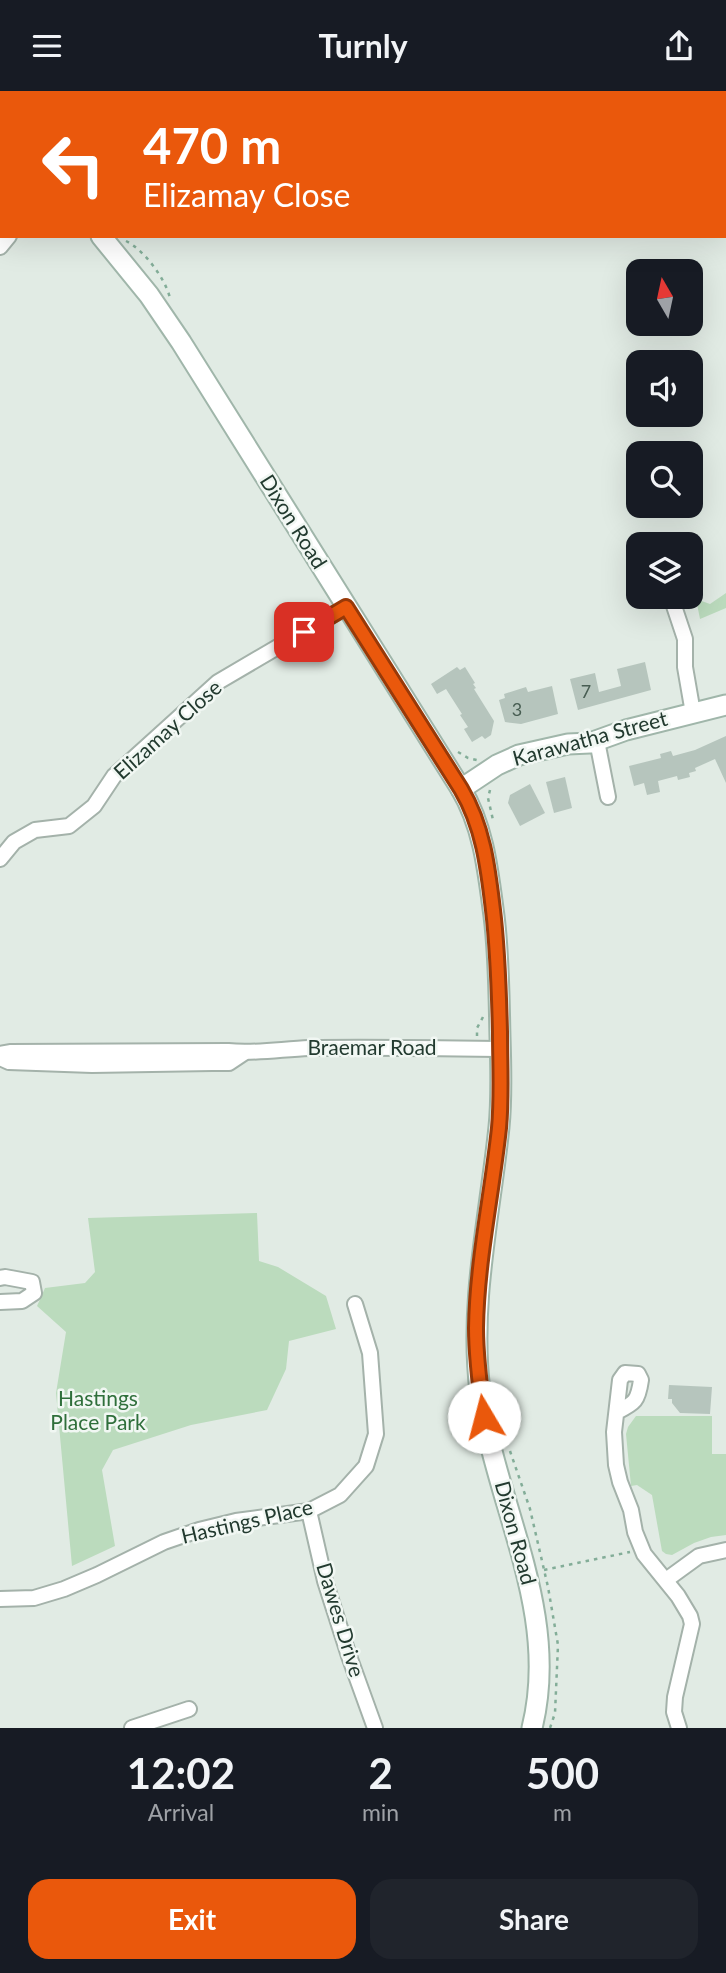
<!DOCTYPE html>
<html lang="en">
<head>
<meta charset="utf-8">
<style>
  :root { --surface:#171b24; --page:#20242c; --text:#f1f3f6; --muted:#9ea1a6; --accent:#ea580c }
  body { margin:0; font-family:Lato,sans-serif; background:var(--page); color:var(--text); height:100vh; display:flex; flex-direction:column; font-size:26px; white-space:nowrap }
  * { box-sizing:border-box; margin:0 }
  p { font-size:23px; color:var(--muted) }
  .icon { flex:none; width:38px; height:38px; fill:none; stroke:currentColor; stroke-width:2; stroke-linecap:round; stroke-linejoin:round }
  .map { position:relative; height:1637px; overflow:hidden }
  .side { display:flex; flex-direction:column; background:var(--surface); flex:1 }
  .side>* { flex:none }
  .guide { position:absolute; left:0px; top:0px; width:726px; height:147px; box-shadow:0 7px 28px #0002; background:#ea580c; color:#fff; overflow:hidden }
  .needle { width:46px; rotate:351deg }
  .fabs { position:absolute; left:626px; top:168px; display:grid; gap:14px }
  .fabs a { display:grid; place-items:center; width:77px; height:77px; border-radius:14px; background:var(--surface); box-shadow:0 7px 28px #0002; font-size:35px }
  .pin { position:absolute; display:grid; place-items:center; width:60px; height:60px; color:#fff; margin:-30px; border-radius:14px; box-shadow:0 4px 10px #0006 }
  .me { position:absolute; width:77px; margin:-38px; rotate:352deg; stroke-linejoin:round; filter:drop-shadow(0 0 5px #0008) }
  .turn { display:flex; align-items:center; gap:24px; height:147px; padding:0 28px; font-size:32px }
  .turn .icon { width:91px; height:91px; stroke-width:2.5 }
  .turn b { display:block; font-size:49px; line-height:60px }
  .eta { display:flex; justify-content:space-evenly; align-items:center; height:119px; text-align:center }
  .eta b { font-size:42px; font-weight:700; line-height:49px }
  .action { display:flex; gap:14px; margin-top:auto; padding:14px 28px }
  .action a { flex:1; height:80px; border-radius:21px; background:var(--accent); color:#fff; font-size:28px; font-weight:700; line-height:80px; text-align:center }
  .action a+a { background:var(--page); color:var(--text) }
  header { display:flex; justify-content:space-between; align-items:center; height:91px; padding:0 28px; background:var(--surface); font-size:32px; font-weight:700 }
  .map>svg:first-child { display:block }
  .green { fill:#bbdbbd }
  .building { fill:#b6c5bd }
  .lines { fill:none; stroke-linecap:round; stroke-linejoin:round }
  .street-casing { stroke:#a4b2aa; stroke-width:18 }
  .secondary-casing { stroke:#a0b6aa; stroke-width:23 }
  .path { stroke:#83ad98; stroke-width:2.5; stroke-dasharray:3.5 5; stroke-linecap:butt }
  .street { stroke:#fff; stroke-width:14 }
  .secondary { stroke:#fff; stroke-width:19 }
  .route-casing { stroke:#983908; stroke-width:18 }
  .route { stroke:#ea580c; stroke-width:12 }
  .labels { text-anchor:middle; stroke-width:5; stroke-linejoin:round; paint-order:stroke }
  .number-label { font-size:18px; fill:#475d52 }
  .street-label { font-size:21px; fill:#223a2f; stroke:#f1f7f3 }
  .park-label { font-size:21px; fill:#2f6f3b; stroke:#f1f7f3 }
</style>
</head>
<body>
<header><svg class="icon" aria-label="menu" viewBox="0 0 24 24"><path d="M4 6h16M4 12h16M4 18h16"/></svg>Turnly<svg class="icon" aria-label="share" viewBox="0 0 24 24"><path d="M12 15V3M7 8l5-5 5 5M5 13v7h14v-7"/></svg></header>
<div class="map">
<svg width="726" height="1637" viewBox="0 0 726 1637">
  <rect width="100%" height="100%" fill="#e1ebe4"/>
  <!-- green -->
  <g class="green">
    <polygon points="726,502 726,517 700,528 696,508 710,513"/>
    <polygon points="257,1122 259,1170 278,1176 326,1205 336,1238 289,1250 286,1278 267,1319 191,1334 113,1359 102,1379 115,1455 72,1475 56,1302 66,1241 37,1215 45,1197 85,1192 95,1181 88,1127"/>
    <polygon points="636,1325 712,1325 712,1363 726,1363 726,1444 711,1446 694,1452 672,1464 666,1463 662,1460 652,1404 637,1394 631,1395 626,1343 628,1336"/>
  </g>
  <!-- building -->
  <g class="building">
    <polygon points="645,571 651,599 578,619 570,588 595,582 599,601 621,595 617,578"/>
    <polygon points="457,576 460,579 465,576 475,592 473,593 476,597 474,598 494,630 491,644 485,648 482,645 472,651 464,638 468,636 460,624 462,623 446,598 437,603 431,593"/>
    <polygon points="552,595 558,623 521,633 505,631 499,609 505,607 504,603 526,596 528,601"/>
    <polygon points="726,645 726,692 715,668 695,677 696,680 689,682 690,686 678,689 677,685 658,690 660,701 647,704 644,692 634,695 629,675 661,667 660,663 671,660 673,665 695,659"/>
    <polygon points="565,686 572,717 554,722 546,691"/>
    <polygon points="530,693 545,722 520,735 508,712 510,704"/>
    <polygon points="669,1294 712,1296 710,1323 680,1322 672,1312 672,1308 668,1308"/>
  </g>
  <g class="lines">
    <defs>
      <g id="street">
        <polyline points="39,0 40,2"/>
        <polyline points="0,156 9,145"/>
        <polyline points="671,506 685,548 685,576 693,622"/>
        <polyline points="597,650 608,706"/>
        <polyline points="0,768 14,751 35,739 69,735 94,715 114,685 218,591 346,516"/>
        <path d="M0,963L10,961L228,960C255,963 282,958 309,957C373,956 436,957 500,958"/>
        <polyline points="0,967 9,971 92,974 212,972 229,972 244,962"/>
        <polyline points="0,1187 5,1186 32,1191 34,1202 22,1210 0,1211"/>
        <path d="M617,1321C635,1312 638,1310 641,1289L638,1283L625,1282L620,1289L614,1341L616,1374L620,1391L631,1419L635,1441L644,1463L678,1505L690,1525L692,1533L675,1606L674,1621L679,1637"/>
        <polyline points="309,1420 325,1490 349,1565 375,1637"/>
        <polyline points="666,1489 699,1465 726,1459"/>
        <polyline points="0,1508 34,1507 64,1498 97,1484 164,1451 199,1439 236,1430 309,1420 340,1404 366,1375 376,1343 370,1262 355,1213"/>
        <polyline points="132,1637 189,1618"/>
      </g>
      <g id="secondary">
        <polyline points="0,63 2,64"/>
        <path d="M101,145L149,204L181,251L461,698C484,737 488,780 494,825C499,865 499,906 500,946C501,976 502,1007 499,1036C490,1124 469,1212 480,1300C495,1414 561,1520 532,1637"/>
        <polyline points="461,698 497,674 519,664 568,653 590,652 626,639 726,614"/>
      </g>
    </defs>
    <!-- street casing -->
    <use href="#street" class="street-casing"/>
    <!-- secondary casing -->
    <use href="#secondary" class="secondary-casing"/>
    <!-- path -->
    <g class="path">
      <path d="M126,150C144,159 165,187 170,207"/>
      <polyline points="458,661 468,667 477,669"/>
      <polyline points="490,699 488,707 493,729"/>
      <polyline points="477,945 477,937 483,926"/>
      <polyline points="510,1360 530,1418 548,1496 558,1554 555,1622 550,1637"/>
      <polyline points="544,1479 630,1461"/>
    </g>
    <!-- street -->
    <use href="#street" class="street"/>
    <!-- secondary -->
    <use href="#secondary" class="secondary"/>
  </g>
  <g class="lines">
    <defs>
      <path id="route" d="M304,541L346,516L461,698C483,735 488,776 493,819C498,860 499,900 500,941C500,973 502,1005 499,1037C492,1103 477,1170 476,1237C476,1267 480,1297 484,1326"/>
    </defs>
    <!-- route casing -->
    <use href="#route" class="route-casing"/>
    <!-- route -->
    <use href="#route" class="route"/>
  </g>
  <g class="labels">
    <!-- number labels -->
    <g class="number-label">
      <text x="586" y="607">7</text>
      <text x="517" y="625">3</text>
    </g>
    <!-- street labels -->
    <g class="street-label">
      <text transform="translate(293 431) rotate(58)" y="7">Dixon Road</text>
      <text transform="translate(168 639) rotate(-42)" y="7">Elizamay Close</text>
      <text transform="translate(590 648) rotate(-15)" y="7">Karawatha Street</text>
      <text x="372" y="964">Braemar Road</text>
      <text transform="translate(247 1431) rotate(-13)" y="7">Hastings Place</text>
      <text transform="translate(515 1442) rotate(75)" y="7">Dixon Road</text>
      <text transform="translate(340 1529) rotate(73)" y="7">Dawes Drive</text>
    </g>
    <!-- park labels -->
    <g class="park-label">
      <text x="98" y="1315">Hastings<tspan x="98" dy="24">Place Park</tspan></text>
    </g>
  </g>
</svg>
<div class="fabs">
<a><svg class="needle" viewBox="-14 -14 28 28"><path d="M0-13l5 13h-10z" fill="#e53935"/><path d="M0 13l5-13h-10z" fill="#9ea1a6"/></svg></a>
<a><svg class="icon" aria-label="sound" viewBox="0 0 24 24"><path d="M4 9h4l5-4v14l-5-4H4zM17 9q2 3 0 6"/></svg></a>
<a><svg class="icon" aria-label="search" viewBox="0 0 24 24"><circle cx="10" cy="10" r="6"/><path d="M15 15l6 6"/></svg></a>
<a><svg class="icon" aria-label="layers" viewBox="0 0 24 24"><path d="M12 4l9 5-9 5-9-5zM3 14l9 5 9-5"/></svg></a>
</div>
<div class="pin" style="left:304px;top:541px;background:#d93025"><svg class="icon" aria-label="arrive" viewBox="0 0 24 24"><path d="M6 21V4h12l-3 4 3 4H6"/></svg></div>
<svg class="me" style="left:484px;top:1326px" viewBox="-20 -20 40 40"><circle r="19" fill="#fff"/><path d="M0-13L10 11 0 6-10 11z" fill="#ea580c"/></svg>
<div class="guide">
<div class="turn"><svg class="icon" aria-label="left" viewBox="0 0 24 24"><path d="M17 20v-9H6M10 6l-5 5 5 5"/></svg><div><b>470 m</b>Elizamay Close</div></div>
</div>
</div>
<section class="side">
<div class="eta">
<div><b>12:02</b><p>Arrival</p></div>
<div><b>2</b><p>min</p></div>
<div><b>500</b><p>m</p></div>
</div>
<div class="action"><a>Exit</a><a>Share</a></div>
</section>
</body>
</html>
